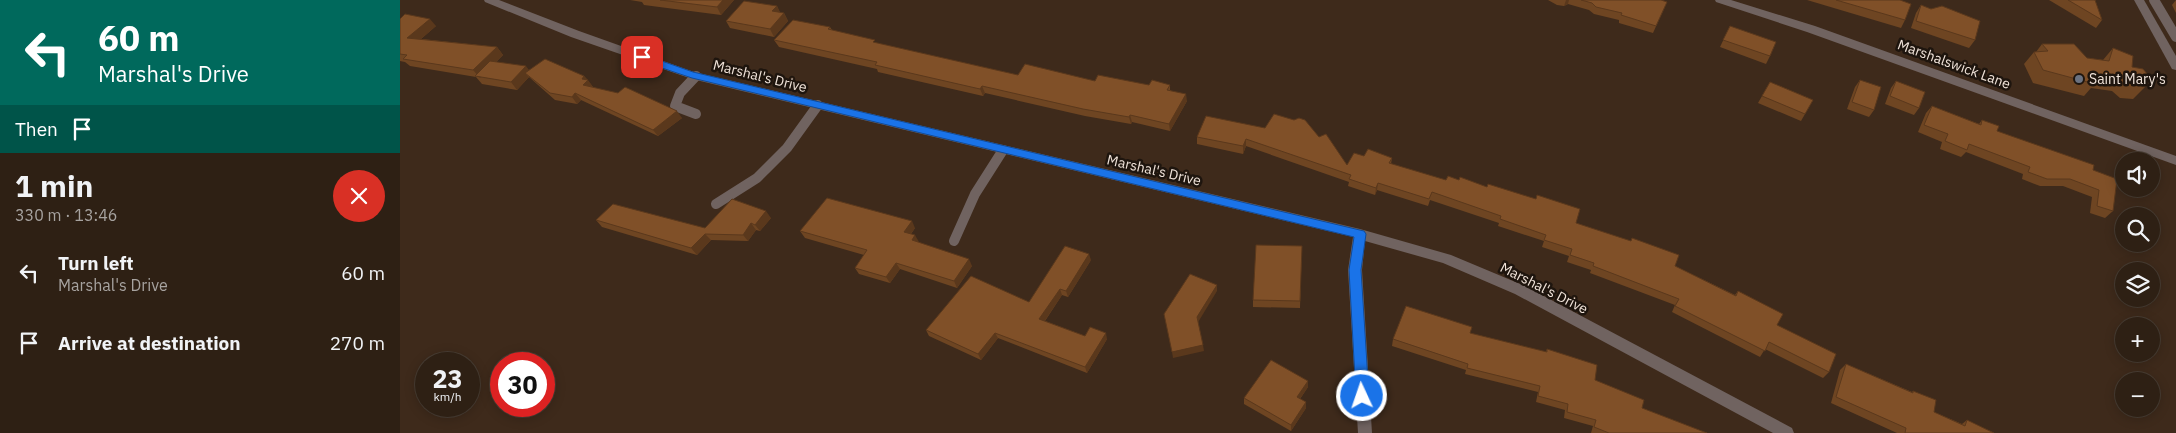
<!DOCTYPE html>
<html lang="en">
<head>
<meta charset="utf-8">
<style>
  :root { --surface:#2e2014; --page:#3a2d22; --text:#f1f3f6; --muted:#a7a3a0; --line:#493e34 }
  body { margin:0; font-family:"IBM Plex Sans",sans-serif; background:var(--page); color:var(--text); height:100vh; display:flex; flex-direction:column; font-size:19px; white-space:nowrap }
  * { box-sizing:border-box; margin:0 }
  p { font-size:16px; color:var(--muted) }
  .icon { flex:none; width:28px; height:28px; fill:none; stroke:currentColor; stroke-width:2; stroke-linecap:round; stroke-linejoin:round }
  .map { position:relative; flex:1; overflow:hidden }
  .side { display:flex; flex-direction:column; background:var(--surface); width:400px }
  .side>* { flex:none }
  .guide { background:#00695c; color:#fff; overflow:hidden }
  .buttons { position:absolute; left:1715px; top:152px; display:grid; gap:10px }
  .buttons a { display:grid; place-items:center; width:45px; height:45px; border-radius:50%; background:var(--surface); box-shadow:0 2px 12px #0003,0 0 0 1px var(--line); font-size:25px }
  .speed { position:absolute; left:15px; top:352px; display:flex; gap:10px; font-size:25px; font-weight:700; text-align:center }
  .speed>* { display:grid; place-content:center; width:65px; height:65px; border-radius:50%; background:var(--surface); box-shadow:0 2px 12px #0003,0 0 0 1px var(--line); line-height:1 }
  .speed small { font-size:12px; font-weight:400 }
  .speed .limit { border:8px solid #d22; background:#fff; color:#111 }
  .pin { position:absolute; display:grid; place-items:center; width:42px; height:42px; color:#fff; margin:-21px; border-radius:10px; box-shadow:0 2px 8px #0006 }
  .me { position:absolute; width:55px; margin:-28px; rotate:357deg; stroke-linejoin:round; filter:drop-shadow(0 0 4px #0008) }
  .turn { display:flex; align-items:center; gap:18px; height:105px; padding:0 15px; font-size:22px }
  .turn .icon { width:65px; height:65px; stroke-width:2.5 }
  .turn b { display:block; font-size:35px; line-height:42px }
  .then { display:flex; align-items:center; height:48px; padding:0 15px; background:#0003; gap:10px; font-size:19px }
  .round { display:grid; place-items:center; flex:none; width:52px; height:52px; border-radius:26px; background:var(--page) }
  .head { display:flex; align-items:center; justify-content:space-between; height:85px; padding:0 15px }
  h1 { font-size:30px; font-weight:800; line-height:38px }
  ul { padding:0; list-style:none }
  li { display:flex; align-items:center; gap:15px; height:70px; padding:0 15px }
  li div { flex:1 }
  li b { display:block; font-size:19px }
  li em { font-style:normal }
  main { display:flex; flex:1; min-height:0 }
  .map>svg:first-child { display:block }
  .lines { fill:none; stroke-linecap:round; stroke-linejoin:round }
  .service { stroke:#706360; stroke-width:10 }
  .minor { fill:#706360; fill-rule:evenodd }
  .tertiary { fill:#706360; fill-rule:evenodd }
  .wall { fill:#6e4522 }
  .shaded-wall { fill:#5a381c }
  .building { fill:#805028; stroke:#5a381c }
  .route { fill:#1a73e8; stroke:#114b97 }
  .worship-dot { fill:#6b7280; stroke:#1e150e; stroke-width:2 }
  .labels { text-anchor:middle; stroke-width:5; stroke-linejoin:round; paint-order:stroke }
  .street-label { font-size:14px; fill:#f1e4da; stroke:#1e150e }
  .poi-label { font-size:14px; fill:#f1e4da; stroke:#1e150e; text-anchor:start }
</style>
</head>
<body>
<main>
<section class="side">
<div class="guide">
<div class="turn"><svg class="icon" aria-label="left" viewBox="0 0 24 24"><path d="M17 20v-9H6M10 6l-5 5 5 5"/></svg><div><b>60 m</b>Marshal's Drive</div></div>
<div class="then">Then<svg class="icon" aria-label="arrive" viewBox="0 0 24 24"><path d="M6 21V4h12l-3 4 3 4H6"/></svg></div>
</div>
<div class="head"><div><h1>1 min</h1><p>330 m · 13:46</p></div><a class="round" style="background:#d93025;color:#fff"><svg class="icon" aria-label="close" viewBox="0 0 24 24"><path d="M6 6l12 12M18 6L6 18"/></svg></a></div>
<ul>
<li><svg class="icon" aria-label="left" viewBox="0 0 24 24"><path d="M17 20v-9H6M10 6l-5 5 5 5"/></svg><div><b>Turn left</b><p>Marshal's Drive</p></div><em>60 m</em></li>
<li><svg class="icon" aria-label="arrive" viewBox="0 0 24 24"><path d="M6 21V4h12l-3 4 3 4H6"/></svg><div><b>Arrive at destination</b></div><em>270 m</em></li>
</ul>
</section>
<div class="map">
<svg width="1776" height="433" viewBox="0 0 1776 433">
  <rect width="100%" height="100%" fill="#3e2a1b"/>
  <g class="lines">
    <!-- service -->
    <g class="service">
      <polyline points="1754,0 1776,37"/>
      <polyline points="296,76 280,93 275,106 296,114"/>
      <polyline points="316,204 357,178 387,148 418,105"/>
      <polyline points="554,241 575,194 603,150"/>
    </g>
    <!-- minor -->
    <g class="minor">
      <polygon points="84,0 99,0 179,31 294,72 960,229 1051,255 1125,286 1392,428 1394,433 1373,433 1115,294 1043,263 965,241 962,270 972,433 958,433 948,270 953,237 292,79 171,37 85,2"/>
      <polygon points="1734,0 1744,0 1776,56 1776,70 1772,69"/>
    </g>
    <!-- tertiary -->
    <polygon class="tertiary" points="1315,0 1331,0 1415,26 1776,156 1776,165 1407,32 1316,2"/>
  </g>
  <!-- wall -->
  <g class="wall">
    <polygon points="230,0 334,0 321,15 244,5 242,2"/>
    <polygon points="1148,0 1261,0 1267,2 1253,33 1219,23 1219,20 1194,14 1189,10 1168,4 1164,6 1157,5"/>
    <polygon points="1407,0 1500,0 1505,20 1501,28"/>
    <polygon points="1649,0 1695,0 1702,20 1696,28"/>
    <polygon points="1776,0 1776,13 1772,5"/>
    <polygon points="1521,5 1575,40 1569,48 1511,28 1516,13"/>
    <polygon points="377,6 380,13 384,13 388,21 374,37 330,28 326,21"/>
    <polygon points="0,19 36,26 21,39 97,47 103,55 96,62 129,70 184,76 193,87 282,118 258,136 181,100 177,104 155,100 129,77 117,90 82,84 76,77 10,66 5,62 0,61"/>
    <polygon points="1330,26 1370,56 1366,64 1320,47"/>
    <polygon points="430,27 432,30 476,43 618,75 749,85 770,85 770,90 787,101 770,131 732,122 731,124 685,116 585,93 583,96 478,72 477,69 379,47 374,40"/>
    <polygon points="1642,44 1687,58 1703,60 1713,48 1732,67 1745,87 1733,99 1720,98 1712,91 1691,88 1684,96 1633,83 1624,64 1634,52 1636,52"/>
    <polygon points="1460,80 1474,110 1469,117 1447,109 1455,87"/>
    <polygon points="1496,81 1519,108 1514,115 1485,104 1491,88"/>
    <polygon points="1370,82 1413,100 1401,121 1358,103"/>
    <polygon points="1532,106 1579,124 1582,120 1597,131 1693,170 1713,211 1705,218 1690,213 1692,197 1663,186 1640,186 1622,179 1623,174 1566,152 1561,157 1540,149 1542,142 1518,132 1526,113"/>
    <polygon points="865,128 919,137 947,165 964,156 992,158 991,164 1176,223 1275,266 1335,295 1338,291 1377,325 1429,372 1423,378 1365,349 1360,357 1272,312 1275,305 1190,273 1191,270 1167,262 1169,256 1142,247 1144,241 1098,226 1099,223 1030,200 1028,206 977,190 975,195 948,186 949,182 846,146 843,154 797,144 797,137"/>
    <polygon points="371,218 360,231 356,230 348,241 311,240 297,255 202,227 196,220 305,228"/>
    <polygon points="515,228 511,234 518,242 572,266 557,288 500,269 490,283 459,274 455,268 464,255 405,238 400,231"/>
    <polygon points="902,246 900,308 853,307 853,300"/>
    <polygon points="691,260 668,297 662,295 645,321 685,336 707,339 687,373 598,338 581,360 529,336 526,330 629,302"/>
    <polygon points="1070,333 1146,352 1147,349 1195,380 1242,408 1307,433 1191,433 1193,426 1164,418 1165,410 1136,402 1138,392 1065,374 1066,370 992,346 993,339"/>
    <polygon points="1446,364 1512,392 1513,391 1534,412 1562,424 1567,420 1594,433 1497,433 1431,403 1440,370"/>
    <polygon points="908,381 908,387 900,399 906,402 906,408 891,431 844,404 844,398"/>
  </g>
  <!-- shaded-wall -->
  <g class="shaded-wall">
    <polygon points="323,0 334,0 321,15 317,7"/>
    <polygon points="1166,0 1169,0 1168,4 1164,6"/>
    <polygon points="377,6 381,14 372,11"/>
    <polygon points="384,13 388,21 374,37 370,29"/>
    <polygon points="30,19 36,26 14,45 7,38"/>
    <polygon points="97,47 103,55 80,78 73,70"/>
    <polygon points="126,66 132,74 125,73 129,77 117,90 111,82"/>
    <polygon points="184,76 188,80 193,87 183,85 182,79"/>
    <polygon points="582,86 585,93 583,96 580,89"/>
    <polygon points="175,93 181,100 177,104 172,97"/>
    <polygon points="786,94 787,101 770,131 769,124"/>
    <polygon points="277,111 282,118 258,136 253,130"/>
    <polygon points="730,115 732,122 731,124 729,117"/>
    <polygon points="846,139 846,146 843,154 843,146"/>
    <polygon points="978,183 977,190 975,195 976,188"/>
    <polygon points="366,211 371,218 360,231 355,225"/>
    <polygon points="512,221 515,228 507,239 504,232"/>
    <polygon points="351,223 356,230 348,241 343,235"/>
    <polygon points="305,234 311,240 297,255 291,248"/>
    <polygon points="515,235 519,242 512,240"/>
    <polygon points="689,254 691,260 668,297 666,291"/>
    <polygon points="569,259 572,266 557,288 554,281"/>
    <polygon points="496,263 500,269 490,283 486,277"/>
    <polygon points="817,285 817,291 797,324 797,317"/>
    <polygon points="660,289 662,295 642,325 639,319"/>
    <polygon points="595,333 598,338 581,360 578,354"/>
    <polygon points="706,333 707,339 687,373 685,367"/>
    <polygon points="803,345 804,351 773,358 772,352"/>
    <polygon points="908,381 908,387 897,403 897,397"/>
    <polygon points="906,402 906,408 891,431 891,425"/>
  </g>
  <!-- building -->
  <g class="building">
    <polygon points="260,0 323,0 317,7"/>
    <polygon points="1181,0 1261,0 1267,2 1256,26 1221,15 1222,13 1196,7 1192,3"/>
    <polygon points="1436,0 1500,0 1511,4 1505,20"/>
    <polygon points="1668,0 1695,0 1702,20"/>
    <polygon points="344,1 377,6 372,11 384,13 370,29 326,21"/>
    <polygon points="1521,5 1531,9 1542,6 1580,21 1575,40 1516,21"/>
    <polygon points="5,14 30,19 7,38 97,47 73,70 3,59 7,55 0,54 0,19"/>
    <polygon points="393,20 430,27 428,29 475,40 473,42 618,75 625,64 695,81 698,75 749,85 752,80 770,85 767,90 786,94 769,124 730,115 729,117 683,109 582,86 580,89 475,65 477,62 374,40"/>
    <polygon points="1330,26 1376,42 1370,56 1323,40"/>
    <polygon points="1642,44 1674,44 1687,58 1709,61 1713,48 1733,56 1732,67 1743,69 1748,75 1745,87 1732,85 1724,79 1695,75 1695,84 1643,70 1634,52 1648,51"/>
    <polygon points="145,59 184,76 182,79 188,80 183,85 218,93 225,87 277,111 253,130 175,93 172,97 150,93 125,73"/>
    <polygon points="90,61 126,66 111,82 75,76"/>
    <polygon points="1460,80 1481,87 1474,110 1452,102"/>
    <polygon points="1496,81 1525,92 1519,108 1490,96"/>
    <polygon points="1370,82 1413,100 1405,114 1362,96"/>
    <polygon points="1532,106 1581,125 1582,120 1599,126 1597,131 1694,165 1693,170 1717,179 1713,211 1697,206 1699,190 1670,179 1647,179 1628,172 1630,167 1569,144 1567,150 1545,141 1548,134 1524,125"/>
    <polygon points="874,114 894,120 899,118 905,120 919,137 926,134 947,165 954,153 964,156 968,149 992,158 989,163 1046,180 1048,176 1059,180 1060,177 1087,187 1088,184 1136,199 1137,195 1180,209 1176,223 1231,241 1232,238 1279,255 1275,266 1336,296 1338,291 1383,314 1377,325 1436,354 1429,372 1369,342 1365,351 1275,306 1279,299 1193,266 1194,263 1170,255 1172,249 1144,240 1146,235 1100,219 1101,216 1032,192 1029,199 978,183 976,188 949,179 951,175 846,139 843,146 797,137 806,116 865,128"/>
    <polygon points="427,198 512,221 504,232 515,235 512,240 569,259 554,281 496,263 486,277 455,268 467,250 400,231"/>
    <polygon points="332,199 366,211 355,225 351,223 343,235 305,234 291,248 196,220 213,204 305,228"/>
    <polygon points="856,245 902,246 900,301 853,300"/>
    <polygon points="665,246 689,254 666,291 660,289 639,319 685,336 690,327 706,333 685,367 595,333 578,354 526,330 571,276 629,302"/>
    <polygon points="790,274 817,285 797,317 803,345 772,352 764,314"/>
    <polygon points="1006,306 1072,327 1070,333 1147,352 1147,349 1197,365 1195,380 1244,400 1242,408 1307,433 1209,433 1194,427 1196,420 1167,412 1168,404 1138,396 1140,386 1067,368 1068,364 993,339"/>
    <polygon points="871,360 908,381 897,397 906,402 891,425 844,398"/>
    <polygon points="1446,364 1513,393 1513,391 1536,400 1534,412 1565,426 1567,420 1594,433 1505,433 1506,428 1436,397"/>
  </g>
  <!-- route -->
  <polygon class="route" points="242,54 293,72 964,231 966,234 961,270 969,396 967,400 962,401 958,400 956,396 949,270 954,237 292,78 238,60 237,57"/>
  <!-- markers -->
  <circle class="worship-dot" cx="1679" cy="79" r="5"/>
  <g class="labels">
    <!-- street labels -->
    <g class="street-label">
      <text transform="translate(1554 64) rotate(20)" y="5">Marshalswick Lane</text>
      <text transform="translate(360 76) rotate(14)" y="5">Marshal's Drive</text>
      <text transform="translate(754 170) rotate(13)" y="5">Marshal's Drive</text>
      <text transform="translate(1144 288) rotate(27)" y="5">Marshal's Drive</text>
    </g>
    <!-- poi labels -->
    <g class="poi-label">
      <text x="1689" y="84">Saint Mary's</text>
    </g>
  </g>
</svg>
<div class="buttons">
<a><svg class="icon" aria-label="sound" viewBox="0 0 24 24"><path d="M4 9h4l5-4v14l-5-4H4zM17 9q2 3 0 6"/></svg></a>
<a><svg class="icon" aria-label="search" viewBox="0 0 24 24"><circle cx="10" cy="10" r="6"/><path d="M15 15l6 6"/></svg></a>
<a><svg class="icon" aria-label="layers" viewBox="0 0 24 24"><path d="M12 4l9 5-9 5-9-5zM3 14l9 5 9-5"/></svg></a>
<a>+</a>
<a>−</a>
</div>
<div class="speed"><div>23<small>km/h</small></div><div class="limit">30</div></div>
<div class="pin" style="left:242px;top:57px;background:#d93025"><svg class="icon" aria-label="arrive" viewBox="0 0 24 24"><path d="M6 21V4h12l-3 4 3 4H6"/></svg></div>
<svg class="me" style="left:962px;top:396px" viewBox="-20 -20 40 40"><circle r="17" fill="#1a73e8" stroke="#fff" stroke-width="3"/><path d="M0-11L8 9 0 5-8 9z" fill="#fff"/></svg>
</div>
</main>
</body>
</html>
